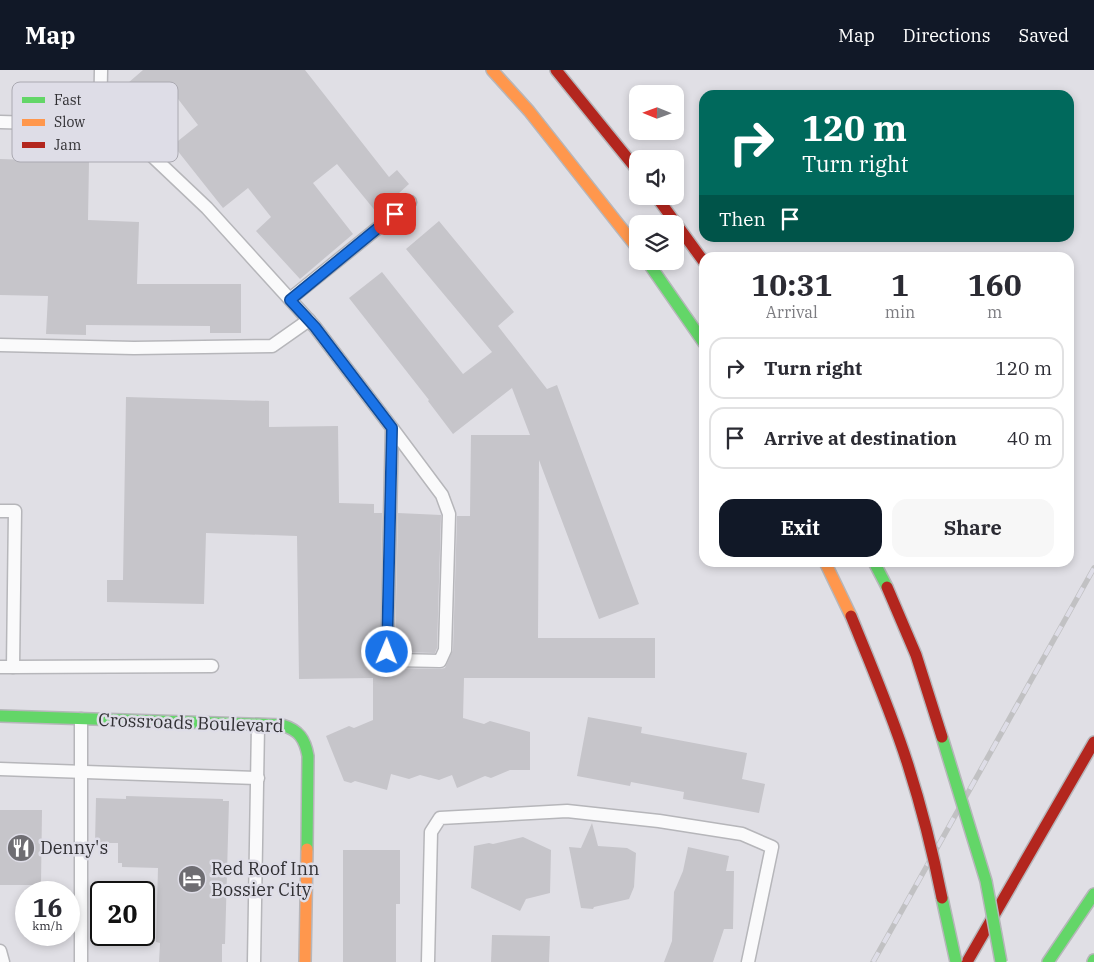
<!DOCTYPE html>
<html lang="en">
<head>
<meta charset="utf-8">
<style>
  :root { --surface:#fff; --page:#f7f7f7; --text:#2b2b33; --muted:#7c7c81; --line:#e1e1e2; --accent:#111827 }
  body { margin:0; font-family:"IBM Plex Serif",serif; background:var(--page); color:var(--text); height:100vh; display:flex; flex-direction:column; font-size:19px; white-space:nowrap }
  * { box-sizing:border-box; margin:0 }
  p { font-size:16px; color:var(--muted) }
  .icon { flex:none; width:28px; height:28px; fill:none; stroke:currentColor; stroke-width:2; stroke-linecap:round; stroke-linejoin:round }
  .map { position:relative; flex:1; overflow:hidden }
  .details { position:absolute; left:699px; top:182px; width:375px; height:315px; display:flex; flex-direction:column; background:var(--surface); border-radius:15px; box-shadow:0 2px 8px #0003 }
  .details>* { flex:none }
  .banner { position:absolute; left:699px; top:20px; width:375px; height:152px; border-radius:15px; box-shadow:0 2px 8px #0003; background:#00695c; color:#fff; overflow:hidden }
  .needle { width:32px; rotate:271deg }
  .tools { position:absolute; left:629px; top:15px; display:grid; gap:10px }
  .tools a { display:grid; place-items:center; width:55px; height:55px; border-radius:10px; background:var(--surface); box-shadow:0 2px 8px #0003; font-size:25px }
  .speed { position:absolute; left:15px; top:811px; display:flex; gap:10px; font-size:25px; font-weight:700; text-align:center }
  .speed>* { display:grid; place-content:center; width:65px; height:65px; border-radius:50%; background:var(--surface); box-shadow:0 2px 8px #0003; line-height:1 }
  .speed small { font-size:12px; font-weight:400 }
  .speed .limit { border:2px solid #111; border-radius:8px; background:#fff; color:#111 }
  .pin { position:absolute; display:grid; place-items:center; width:42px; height:42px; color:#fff; margin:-21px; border-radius:10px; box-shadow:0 2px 8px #0006 }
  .me { position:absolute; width:55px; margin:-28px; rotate:1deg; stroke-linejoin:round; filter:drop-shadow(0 0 4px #0008) }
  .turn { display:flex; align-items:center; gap:18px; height:105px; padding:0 20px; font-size:22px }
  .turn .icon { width:65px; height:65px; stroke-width:2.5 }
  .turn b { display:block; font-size:35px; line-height:42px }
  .then { display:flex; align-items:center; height:48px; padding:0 20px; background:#0003; gap:10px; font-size:19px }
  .eta { display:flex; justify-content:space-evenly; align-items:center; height:85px; text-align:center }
  .eta b { font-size:30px; font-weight:700; line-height:35px }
  .button { display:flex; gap:10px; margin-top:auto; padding:10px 20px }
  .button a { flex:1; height:58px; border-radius:15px; background:var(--accent); color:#fff; font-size:20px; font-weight:700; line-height:58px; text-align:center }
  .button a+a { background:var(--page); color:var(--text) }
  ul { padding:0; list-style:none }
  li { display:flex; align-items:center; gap:15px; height:62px; margin:0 10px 8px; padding:0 10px; border:2px solid var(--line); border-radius:15px }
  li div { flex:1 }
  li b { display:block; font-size:19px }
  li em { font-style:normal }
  header { display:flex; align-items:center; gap:30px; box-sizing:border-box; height:70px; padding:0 25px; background:var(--accent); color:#fff }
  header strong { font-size:24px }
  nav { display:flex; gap:28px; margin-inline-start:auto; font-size:18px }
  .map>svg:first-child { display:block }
  .building { fill:#c6c5ca }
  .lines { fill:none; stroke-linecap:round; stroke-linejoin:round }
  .lane-casing { stroke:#b6b6ba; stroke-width:15 }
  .fast-casing { stroke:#b6b6ba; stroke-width:14 }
  .slow-casing { stroke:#b6b6ba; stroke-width:14 }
  .jam-casing { stroke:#b6b6ba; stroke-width:14 }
  .lane { stroke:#fafafb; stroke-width:12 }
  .fast { stroke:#63d668; stroke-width:11 }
  .slow { stroke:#ff974d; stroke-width:11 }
  .jam { stroke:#b3261e; stroke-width:11 }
  .rail-casing { stroke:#c1c1c3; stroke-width:5.5 }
  .rail { stroke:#dedde7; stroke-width:4; stroke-dasharray:11; stroke-linecap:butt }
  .fast-bridge-casing { stroke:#b6b6ba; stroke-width:14; stroke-linecap:butt }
  .jam-bridge-casing { stroke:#b6b6ba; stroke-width:14; stroke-linecap:butt }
  .fast-bridge { stroke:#63d668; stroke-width:11 }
  .jam-bridge { stroke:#b3261e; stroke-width:11 }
  .route-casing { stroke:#114b97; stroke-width:12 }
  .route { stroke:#1a73e8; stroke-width:9 }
  .labels { text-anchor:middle; stroke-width:5; stroke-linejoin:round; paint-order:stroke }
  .street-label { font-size:18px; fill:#313034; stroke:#dedde7 }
  .poi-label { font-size:18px; fill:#313034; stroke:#dedde7; text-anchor:start }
  .key { fill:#dedde7; stroke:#aaa9b1; stroke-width:1 }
  .key-label { font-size:14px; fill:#313034 }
</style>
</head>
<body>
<header>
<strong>Map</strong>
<nav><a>Map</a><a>Directions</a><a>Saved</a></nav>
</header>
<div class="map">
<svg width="1094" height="892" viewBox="0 0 1094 892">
  <rect width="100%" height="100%" fill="#e0dfe5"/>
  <!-- building -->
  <g class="building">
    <polygon points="143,0 305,0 389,107 397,100 409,114 377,143 337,94 313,113 353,164 300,209 256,161 271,147 248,118 223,138 173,75 198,55 175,25 155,43 128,13"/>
    <polygon points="0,89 89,92 88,150 139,152 137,214 241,214 241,263 210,263 210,256 86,255 86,265 46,264 48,226 0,225"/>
    <polygon points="439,151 514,242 498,256 547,319 557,315 639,534 599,549 539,390 538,568 655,568 655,608 464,608 463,648 484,654 490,651 530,662 530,700 510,700 491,708 485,706 457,718 452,705 439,710 420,705 409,709 391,704 387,720 355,711 351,713 344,711 326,666 349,656 354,658 373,650 373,608 299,609 297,466 206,463 204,534 107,532 107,510 123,510 126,327 269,331 269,357 338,356 339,433 374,434 374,443 382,443 380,585 389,596 395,598 440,599 445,598 453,580 457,446 470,446 471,365 530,365 512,318 453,364 428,331 429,330 349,228 382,202 463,304 492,282 406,179"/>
    <polygon points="398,443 441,445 437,578 435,583 398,582 395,579"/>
    <polygon points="588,647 642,657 641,663 747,683 742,709 765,714 759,743 683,729 684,722 631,712 630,716 577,706"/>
    <polygon points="126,726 223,729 223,731 229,731 225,874 222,874 222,892 159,892 160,873 156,872 158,798 122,797 122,793 118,793 118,773 95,773 96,728 126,729"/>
    <polygon points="0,740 42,740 41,815 0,815"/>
    <polygon points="592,753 598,776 627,778 636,783 634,817 629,829 594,837 593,839 581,838 569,777 581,778"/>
    <polygon points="523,767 551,780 550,823 526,829 520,841 471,818 474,776 489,773 493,774"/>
    <polygon points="688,777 729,786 726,801 734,801 733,859 724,859 713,892 664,892 672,871 674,822 683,801"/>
    <polygon points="343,780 400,780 400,834 396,834 396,892 343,892"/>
    <polygon points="492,865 550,866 549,892 491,892"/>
  </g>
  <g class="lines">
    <defs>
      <g id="lane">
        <polyline points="0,52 109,55 130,65 207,138 315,257 392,358 387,582 395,590 440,591 445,580 449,444 442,425 392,358"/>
        <polyline points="100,55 101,0"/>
        <polyline points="290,229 410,132"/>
        <polyline points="0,275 134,278 272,276 309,250"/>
        <polyline points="0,441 15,441 13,597 212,596"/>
        <polyline points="0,597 13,597"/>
        <polyline points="81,649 81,892"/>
        <polyline points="0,699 258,708"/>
        <polyline points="0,881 3,892"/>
        <polyline points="254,892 258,655"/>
        <polyline points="428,892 431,762 440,748 567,741 659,751 742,764 772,777 748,892"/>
      </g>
      <g id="fast">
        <polyline points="647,191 704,273"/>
        <polyline points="874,492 887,517"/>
        <path d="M0,646L282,655C299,660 305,669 308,686L307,779"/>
        <polyline points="1048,892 1094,824"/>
        <polyline points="1093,892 1094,890"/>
      </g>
      <g id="slow">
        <polyline points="492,0 529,41 638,179"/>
        <polyline points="825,492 851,546"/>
        <polyline points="305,892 307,779"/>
      </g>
      <g id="jam">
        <polyline points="556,0 638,101"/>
        <polyline points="656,126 704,192"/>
        <polyline points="967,892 1094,672"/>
      </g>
    </defs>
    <!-- lane casing -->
    <use href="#lane" class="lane-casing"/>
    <!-- fast casing -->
    <use href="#fast" class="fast-casing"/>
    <!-- slow casing -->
    <use href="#slow" class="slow-casing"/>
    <!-- jam casing -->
    <use href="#jam" class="jam-casing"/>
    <!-- lane -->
    <use href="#lane" class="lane"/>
    <!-- fast -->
    <use href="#fast" class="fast"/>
    <!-- slow -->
    <use href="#slow" class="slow"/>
    <!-- jam -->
    <use href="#jam" class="jam"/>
    <defs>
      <polyline id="rail" points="873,892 1094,498"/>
    </defs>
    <!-- rail casing -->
    <use href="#rail" class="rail-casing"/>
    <!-- rail -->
    <use href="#rail" class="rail"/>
    <defs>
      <g id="fast-bridge">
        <polyline points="942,667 986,811 1001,892"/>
        <polyline points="942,828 956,892"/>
      </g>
      <g id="jam-bridge">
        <polyline points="887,517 916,585 942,667"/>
        <path d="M851,546C871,595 892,644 908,695C922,739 933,783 942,828"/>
      </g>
    </defs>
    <!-- fast-bridge casing -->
    <use href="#fast-bridge" class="fast-bridge-casing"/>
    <!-- jam-bridge casing -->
    <use href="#jam-bridge" class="jam-bridge-casing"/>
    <!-- fast-bridge -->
    <use href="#fast-bridge" class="fast-bridge"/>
    <!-- jam-bridge -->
    <use href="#jam-bridge" class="jam-bridge"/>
  </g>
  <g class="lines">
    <defs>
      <polyline id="route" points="387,582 392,358 315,257 290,230 395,144"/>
    </defs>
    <!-- route casing -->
    <use href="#route" class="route-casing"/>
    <!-- route -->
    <use href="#route" class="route"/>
  </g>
  <!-- icons -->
  <defs>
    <symbol id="restaurant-disc" viewBox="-11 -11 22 22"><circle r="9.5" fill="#6e6d72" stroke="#dedde7"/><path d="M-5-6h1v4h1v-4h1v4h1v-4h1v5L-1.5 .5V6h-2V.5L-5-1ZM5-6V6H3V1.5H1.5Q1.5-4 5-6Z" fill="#fff"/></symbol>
    <symbol id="hotel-disc" viewBox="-11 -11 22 22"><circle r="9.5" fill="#6e6d72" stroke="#dedde7"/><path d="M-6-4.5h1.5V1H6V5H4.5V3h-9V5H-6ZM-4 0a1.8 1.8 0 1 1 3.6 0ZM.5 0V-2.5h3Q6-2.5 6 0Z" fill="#fff"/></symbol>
  </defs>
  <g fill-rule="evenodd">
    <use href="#restaurant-disc" x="5" y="762" width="32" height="32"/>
    <use href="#hotel-disc" x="176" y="793" width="32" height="32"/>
  </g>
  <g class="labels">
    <!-- street labels -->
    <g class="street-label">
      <text transform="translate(191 653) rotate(2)" y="6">Crossroads Boulevard</text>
    </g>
    <!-- poi labels -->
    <g class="poi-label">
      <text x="40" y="784">Denny's</text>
      <text x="211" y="805">Red Roof Inn<tspan x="211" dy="21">Bossier City</tspan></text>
    </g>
  </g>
  <!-- legend -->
  <rect x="12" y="12" width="166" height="80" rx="8" class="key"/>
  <rect x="22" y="27" width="23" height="6" fill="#63d668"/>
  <rect x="22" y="49" width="23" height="7" fill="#ff974d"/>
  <rect x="22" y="72" width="23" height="6" fill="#b3261e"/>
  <g class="key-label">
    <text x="54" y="35">Fast</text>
    <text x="54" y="57">Slow</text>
    <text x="54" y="80">Jam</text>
  </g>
</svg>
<div class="tools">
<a><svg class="needle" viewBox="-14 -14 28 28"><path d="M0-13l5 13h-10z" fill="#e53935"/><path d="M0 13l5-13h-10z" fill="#7c7c81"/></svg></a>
<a><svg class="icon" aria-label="sound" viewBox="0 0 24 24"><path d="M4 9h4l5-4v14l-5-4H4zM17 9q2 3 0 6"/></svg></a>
<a><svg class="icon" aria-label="layers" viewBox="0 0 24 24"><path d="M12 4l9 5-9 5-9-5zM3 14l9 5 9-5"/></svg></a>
</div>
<div class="speed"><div>16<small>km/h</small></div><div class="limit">20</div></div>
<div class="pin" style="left:395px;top:144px;background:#d93025"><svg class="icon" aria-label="arrive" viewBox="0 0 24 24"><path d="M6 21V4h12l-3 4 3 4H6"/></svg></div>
<svg class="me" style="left:387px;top:582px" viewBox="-20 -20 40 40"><circle r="17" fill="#1a73e8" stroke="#fff" stroke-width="3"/><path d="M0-11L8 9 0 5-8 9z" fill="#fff"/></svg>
<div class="banner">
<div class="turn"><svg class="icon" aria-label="right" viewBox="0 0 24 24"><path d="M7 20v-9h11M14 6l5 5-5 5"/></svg><div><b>120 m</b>Turn right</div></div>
<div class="then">Then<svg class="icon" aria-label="arrive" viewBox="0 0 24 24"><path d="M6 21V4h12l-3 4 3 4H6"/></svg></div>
</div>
<section class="details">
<div class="eta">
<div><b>10:31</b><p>Arrival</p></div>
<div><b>1</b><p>min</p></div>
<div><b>160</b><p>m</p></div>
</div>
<ul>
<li><svg class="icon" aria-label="right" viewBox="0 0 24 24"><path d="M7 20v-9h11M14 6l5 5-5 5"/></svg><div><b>Turn right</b></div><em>120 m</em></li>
<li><svg class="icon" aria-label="arrive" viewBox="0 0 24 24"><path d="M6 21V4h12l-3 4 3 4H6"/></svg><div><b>Arrive at destination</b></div><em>40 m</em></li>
</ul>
<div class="button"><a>Exit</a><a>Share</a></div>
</section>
</div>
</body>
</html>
